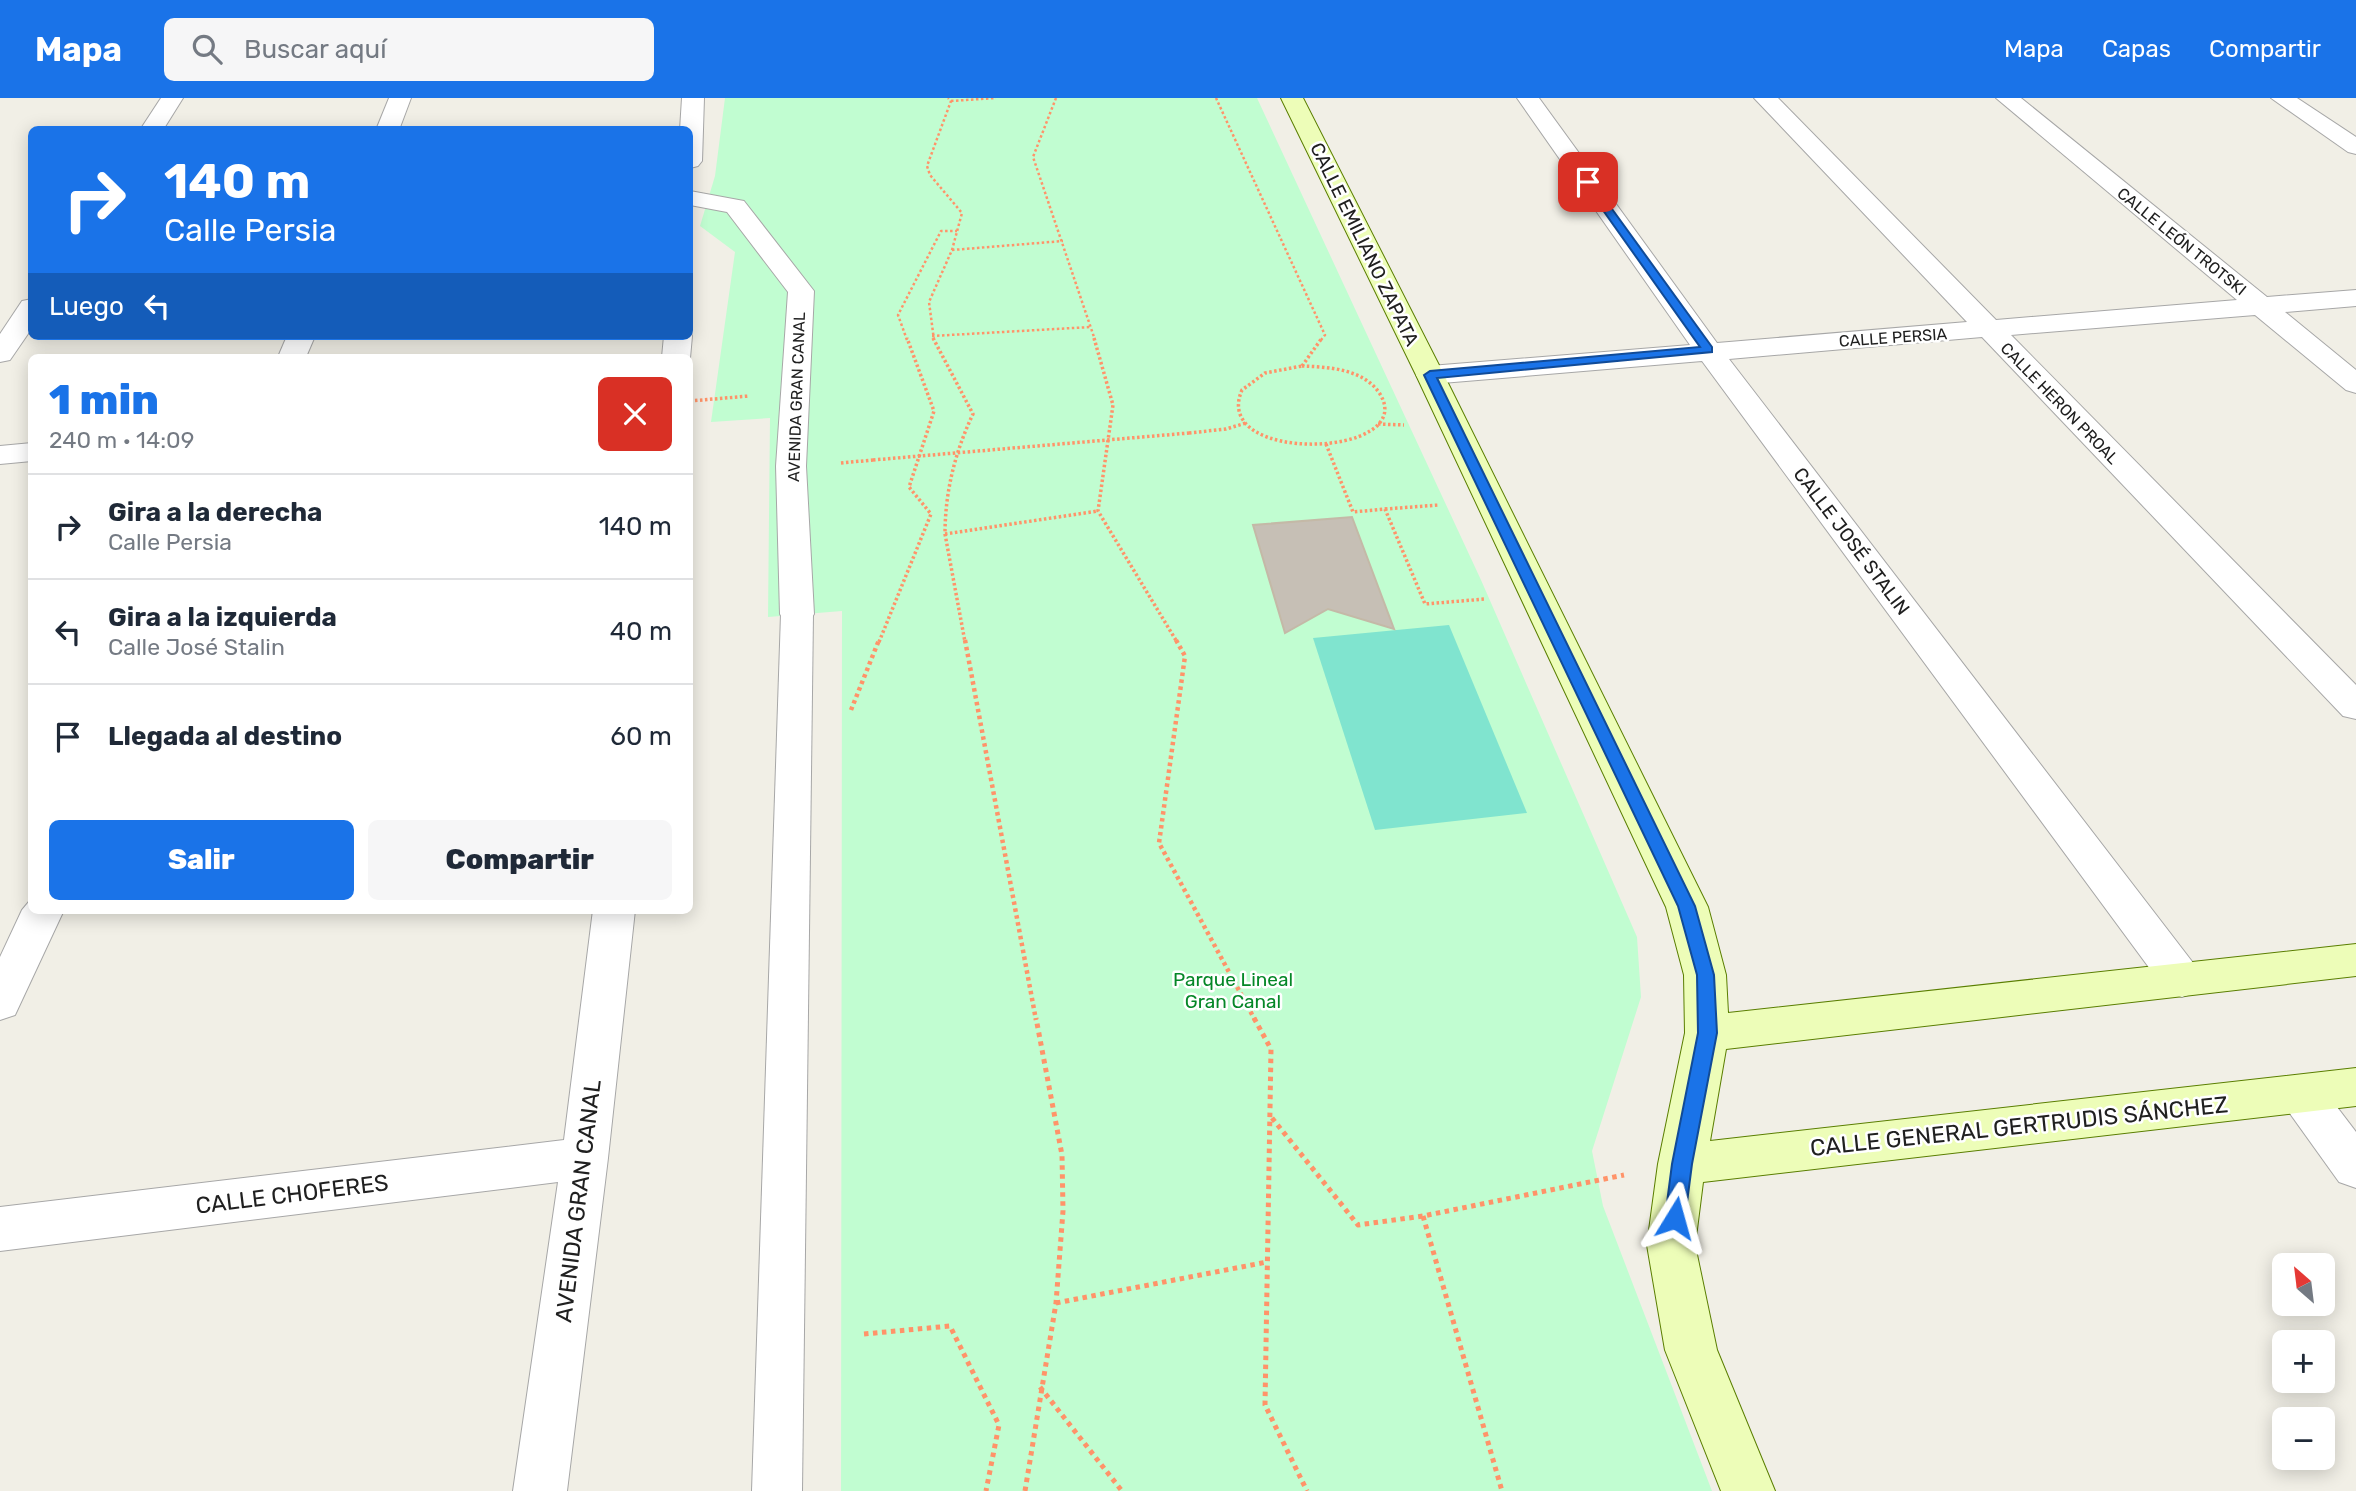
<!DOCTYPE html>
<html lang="es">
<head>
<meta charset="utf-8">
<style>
  :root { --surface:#fff; --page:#f6f6f7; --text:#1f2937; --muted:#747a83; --line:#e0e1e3; --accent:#1a73e8 }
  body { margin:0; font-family:Rubik,sans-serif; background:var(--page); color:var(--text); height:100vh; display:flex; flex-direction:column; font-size:26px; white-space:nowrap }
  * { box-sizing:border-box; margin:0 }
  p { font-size:23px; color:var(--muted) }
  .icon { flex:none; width:38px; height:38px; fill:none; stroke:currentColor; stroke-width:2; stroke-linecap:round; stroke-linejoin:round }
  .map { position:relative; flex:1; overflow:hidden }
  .sheet { position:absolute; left:28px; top:256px; width:665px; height:560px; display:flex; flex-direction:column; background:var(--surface); border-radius:10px; box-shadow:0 4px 18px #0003 }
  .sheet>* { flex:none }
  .top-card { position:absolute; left:28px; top:28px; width:665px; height:214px; border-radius:10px; box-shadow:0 4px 18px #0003; background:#1a73e8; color:#fff; overflow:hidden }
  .needle { width:46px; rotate:332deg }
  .controls { position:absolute; left:2272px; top:1155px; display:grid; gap:14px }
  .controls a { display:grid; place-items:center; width:63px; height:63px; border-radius:10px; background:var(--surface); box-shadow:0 4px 18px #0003; font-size:35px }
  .pin { position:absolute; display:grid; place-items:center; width:60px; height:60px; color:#fff; margin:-30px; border-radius:14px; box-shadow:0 4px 10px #0006 }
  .me { position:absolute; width:77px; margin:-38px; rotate:8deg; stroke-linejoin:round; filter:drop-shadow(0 0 5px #0008) }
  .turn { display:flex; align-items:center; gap:24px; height:147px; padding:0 21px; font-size:32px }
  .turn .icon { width:91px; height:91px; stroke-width:2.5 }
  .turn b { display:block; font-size:49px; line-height:60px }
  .then { display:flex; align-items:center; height:66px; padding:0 21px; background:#0003; gap:14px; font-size:26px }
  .round { display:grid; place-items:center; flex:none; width:74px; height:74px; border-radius:10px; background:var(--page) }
  .head { display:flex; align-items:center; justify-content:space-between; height:119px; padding:0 21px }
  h1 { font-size:42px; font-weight:800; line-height:52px; color:var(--accent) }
  .action { display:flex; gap:14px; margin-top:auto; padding:14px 21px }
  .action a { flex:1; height:80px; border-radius:10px; background:var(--accent); color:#fff; font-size:28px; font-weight:800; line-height:80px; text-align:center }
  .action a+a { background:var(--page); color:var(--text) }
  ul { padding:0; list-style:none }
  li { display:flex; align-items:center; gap:21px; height:105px; padding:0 21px; border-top:2px solid var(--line) }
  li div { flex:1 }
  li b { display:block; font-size:26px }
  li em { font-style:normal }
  header { display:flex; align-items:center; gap:42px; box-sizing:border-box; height:98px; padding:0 35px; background:var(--accent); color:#fff }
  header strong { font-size:33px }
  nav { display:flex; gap:38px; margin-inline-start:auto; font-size:24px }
  .search { width:490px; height:63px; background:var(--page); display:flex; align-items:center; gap:18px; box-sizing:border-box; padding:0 24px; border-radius:10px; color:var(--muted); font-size:26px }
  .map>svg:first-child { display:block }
  .park { fill:#c1fdd1 }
  .pitch { fill:#80e4cf }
  .building { fill:#c6bfb5; stroke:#c4b9a7; stroke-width:2 }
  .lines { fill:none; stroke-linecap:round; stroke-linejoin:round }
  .lane-casing { stroke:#a7a7a7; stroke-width:2 }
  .street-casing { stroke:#a7a7a7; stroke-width:2 }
  .secondary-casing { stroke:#5a7e00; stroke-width:2 }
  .path-far3 { stroke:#ff9369; stroke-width:2.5; stroke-dasharray:2.5 2.5; stroke-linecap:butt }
  .path-far2 { stroke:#ff9369; stroke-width:3.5; stroke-dasharray:2.5 2.5; stroke-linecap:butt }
  .path-far1 { stroke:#ff9369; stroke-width:4.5; stroke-dasharray:3.5 3.5; stroke-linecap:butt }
  .path { stroke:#ff9369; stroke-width:5; stroke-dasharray:4.5 4.5; stroke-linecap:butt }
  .lane { fill:#fff; fill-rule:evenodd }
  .street { fill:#fff; fill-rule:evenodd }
  .secondary { fill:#edfdb8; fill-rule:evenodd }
  .path-bridge { stroke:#ff9369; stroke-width:3.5; stroke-dasharray:2.5 2.5; stroke-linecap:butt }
  .route { fill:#1a73e8; stroke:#114b97; stroke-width:2 }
  .labels { text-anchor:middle; stroke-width:5; stroke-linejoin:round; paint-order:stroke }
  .far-street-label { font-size:16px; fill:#202020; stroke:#fff }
  .street-label { font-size:19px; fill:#202020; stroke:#fff }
  .park-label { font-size:19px; fill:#058727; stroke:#fff }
  .near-street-label { font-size:23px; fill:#202020; stroke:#fff }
</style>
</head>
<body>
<header>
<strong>Mapa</strong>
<div class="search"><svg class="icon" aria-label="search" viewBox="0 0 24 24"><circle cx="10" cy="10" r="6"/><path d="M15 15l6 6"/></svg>Buscar aquí</div>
<nav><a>Mapa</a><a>Capas</a><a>Compartir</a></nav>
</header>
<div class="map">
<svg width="2356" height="1393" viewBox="0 0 2356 1393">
  <rect width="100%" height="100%" fill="#f1efe6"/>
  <!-- park -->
  <polygon class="park" points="725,0 1257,0 1481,482 1637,839 1641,899 1592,1053 1603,1108 1712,1393 841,1393 842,513 768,519 770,320 711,324 735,154 700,128 715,78"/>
  <!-- pitch -->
  <polygon class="pitch" points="1449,527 1527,715 1375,732 1313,540"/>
  <!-- building -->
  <polygon class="building" points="1352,419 1394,531 1328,511 1285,535 1253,427"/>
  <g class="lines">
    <defs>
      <polygon id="lane" points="797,506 808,509 813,516 802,1393 752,1393 781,516 786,509"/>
      <g id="street">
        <polygon points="161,0 183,0 163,32 140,32"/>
        <polygon points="389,0 411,0 399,32 376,32"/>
        <polygon points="682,0 704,0 702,63 698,68 690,70 690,32 680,32"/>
        <polygon points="1517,0 1539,0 1717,245 1967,224 1754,0 1778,0 1996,222 2237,202 1996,0 2021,0 2267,199 2356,192 2356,208 2285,214 2356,272 2356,295 2346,292 2255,217 2011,237 2356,587 2356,621 2343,618 1982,239 1729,261 2197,870 2203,882 2197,894 2182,899 2167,894 1702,263 1430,286 1420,283 1416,277 1420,271 1430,268 1690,247"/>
        <polygon points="2271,0 2297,0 2356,39 2356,56 2348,54"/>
        <polygon points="690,93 744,103 814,193 806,368 814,516 809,524 797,527 785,524 780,516 776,368 788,194 727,114 690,107"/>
        <polygon points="32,201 32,230 10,262 0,264 0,236 22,203"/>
        <polygon points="690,234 692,238 690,260 662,259 664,238 690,238"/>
        <polygon points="287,238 315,238 306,259 278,259"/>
        <polygon points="32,345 32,363 0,366 0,348"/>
        <polygon points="32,800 32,812 64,812 15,917 0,922 0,859 22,812"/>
        <polygon points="593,812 635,812 608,1060 567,1393 513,1393 558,1084 0,1153 0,1109 564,1042"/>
        <polygon points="2302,978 2318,984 2356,1034 2356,1090 2339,1084 2286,1010 2279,997 2286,984"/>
      </g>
      <polygon id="secondary" points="1281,0 1303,0 1444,277 1708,809 1726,877 1728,915 2356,846 2356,878 1726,951 1710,1043 2356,970 2356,1008 1703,1084 1695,1147 1717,1252 1775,1393 1721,1393 1665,1252 1647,1147 1658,1066 1685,935 1684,877 1666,809 1416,277"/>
    </defs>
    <!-- lane casing -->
    <use href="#lane" class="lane-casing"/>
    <!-- street casing -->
    <use href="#street" class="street-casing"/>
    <!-- secondary casing -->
    <use href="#secondary" class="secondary-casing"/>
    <!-- path-far3 -->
    <g class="path-far3">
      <polyline points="1056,0 1033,59 1095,242"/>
      <polyline points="1216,0 1325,237 1321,242"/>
      <polyline points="951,3 996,0"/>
      <polyline points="952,152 1063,143"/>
      <polyline points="932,238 1091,229"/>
      <polyline points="907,242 898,217 941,133 957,133"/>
      <polyline points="934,242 929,204 952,152 962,115 930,77 927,68 951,3 948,0"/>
    </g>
    <!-- path-far2 -->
    <g class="path-far2">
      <path d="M933,240L973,316C955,354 945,394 945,436L965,544"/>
      <polyline points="1094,240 1113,307 1098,413 1177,544"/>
      <polyline points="1302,268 1322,240"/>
      <path d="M1302,268C1329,269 1364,271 1380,296C1419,360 1209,367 1242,292L1265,275Z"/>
      <polyline points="690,303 749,298"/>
      <polyline points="1378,326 1404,327"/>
      <polyline points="1189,335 1226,331 1246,325"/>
      <polyline points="1326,346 1353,414 1385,411 1425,506 1485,501"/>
      <polyline points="841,365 873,362"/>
      <polyline points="1385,411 1439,407"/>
      <polyline points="945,436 1098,413"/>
      <polyline points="879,544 931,416 909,389 934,313 907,240"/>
    </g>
    <!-- path-far1 -->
    <g class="path-far1">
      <polyline points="965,542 1036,922"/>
      <polyline points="1176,542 1185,558 1159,745 1255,922"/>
      <polyline points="851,612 879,542"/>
    </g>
    <!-- path -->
    <g class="path">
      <polyline points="1254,920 1271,951 1265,1307 1307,1393"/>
      <polyline points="1272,1020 1358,1127 1423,1118 1624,1077"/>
      <polyline points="1423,1118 1502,1393"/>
      <polyline points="1056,1205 1267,1164"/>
      <polyline points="864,1236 950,1228 999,1327 986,1393"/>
      <polyline points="1040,1289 1122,1393"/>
      <polyline points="1025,1393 1056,1205 1063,1113 1062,1057 1036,920"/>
    </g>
    <!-- lane -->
    <use href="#lane" class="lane"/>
    <!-- street -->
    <use href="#street" class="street"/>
    <!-- secondary -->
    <use href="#secondary" class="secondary"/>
    <!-- path-bridge -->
    <polyline class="path-bridge" points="873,362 1189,335"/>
  </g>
  <!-- route -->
  <polygon class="route" points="1588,81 1591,82 1712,249 1712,254 1437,280 1695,808 1714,877 1717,935 1692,1066 1685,1120 1682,1126 1675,1129 1668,1126 1665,1120 1672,1066 1698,935 1697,877 1678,808 1424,277 1430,273 1700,249 1583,84"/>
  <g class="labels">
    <!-- far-street labels -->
    <g class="far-street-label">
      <text transform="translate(2182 143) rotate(39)" y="6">CALLE LEÓN TROTSKI</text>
      <text transform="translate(1893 239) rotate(-4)" y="6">CALLE PERSIA</text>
      <text transform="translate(796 299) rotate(-88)" y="6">AVENIDA GRAN CANAL</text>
      <text transform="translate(2060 305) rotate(46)" y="6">CALLE HERON PROAL</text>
    </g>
    <!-- street labels -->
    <g class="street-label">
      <text transform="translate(1365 146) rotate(64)" y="7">CALLE EMILIANO ZAPATA</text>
      <text transform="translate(1852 443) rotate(53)" y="7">CALLE JOSÉ STALIN</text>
    </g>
    <!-- park labels -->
    <g class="park-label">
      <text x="1233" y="888">Parque Lineal<tspan x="1233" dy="22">Gran Canal</tspan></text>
    </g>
    <!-- near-street labels -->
    <g class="near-street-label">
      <text transform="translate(2019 1028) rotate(-6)" y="8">CALLE GENERAL GERTRUDIS SÁNCHEZ</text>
      <text transform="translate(292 1096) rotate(-7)" y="8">CALLE CHOFERES</text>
      <text transform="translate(578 1103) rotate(-83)" y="8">AVENIDA GRAN CANAL</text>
    </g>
  </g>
</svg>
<div class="controls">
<a><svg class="needle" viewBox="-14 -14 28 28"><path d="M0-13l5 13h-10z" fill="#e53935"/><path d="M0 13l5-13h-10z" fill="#747a83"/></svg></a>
<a>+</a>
<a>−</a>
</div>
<div class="pin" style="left:1588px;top:84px;background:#d93025"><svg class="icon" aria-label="arrive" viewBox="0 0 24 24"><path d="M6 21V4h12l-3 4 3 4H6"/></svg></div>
<svg class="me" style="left:1675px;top:1120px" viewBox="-20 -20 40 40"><path d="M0-17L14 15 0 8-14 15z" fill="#1a73e8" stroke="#fff" stroke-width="4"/></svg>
<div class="top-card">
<div class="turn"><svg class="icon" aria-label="right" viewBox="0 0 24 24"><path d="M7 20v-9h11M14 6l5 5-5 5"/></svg><div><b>140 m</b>Calle Persia</div></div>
<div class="then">Luego<svg class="icon" aria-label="left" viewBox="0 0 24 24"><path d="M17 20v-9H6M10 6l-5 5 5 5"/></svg></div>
</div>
<section class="sheet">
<div class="head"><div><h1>1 min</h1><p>240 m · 14:09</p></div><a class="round" style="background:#d93025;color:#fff"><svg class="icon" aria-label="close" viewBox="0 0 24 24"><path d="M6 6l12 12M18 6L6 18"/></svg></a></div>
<ul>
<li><svg class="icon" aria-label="right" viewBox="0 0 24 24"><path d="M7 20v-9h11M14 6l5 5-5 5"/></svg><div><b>Gira a la derecha</b><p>Calle Persia</p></div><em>140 m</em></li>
<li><svg class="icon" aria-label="left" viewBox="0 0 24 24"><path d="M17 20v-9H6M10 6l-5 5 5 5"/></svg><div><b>Gira a la izquierda</b><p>Calle José Stalin</p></div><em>40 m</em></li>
<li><svg class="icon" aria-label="arrive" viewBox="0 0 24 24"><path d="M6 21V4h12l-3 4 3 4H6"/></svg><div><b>Llegada al destino</b></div><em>60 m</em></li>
</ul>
<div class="action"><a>Salir</a><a>Compartir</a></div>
</section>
</div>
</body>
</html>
